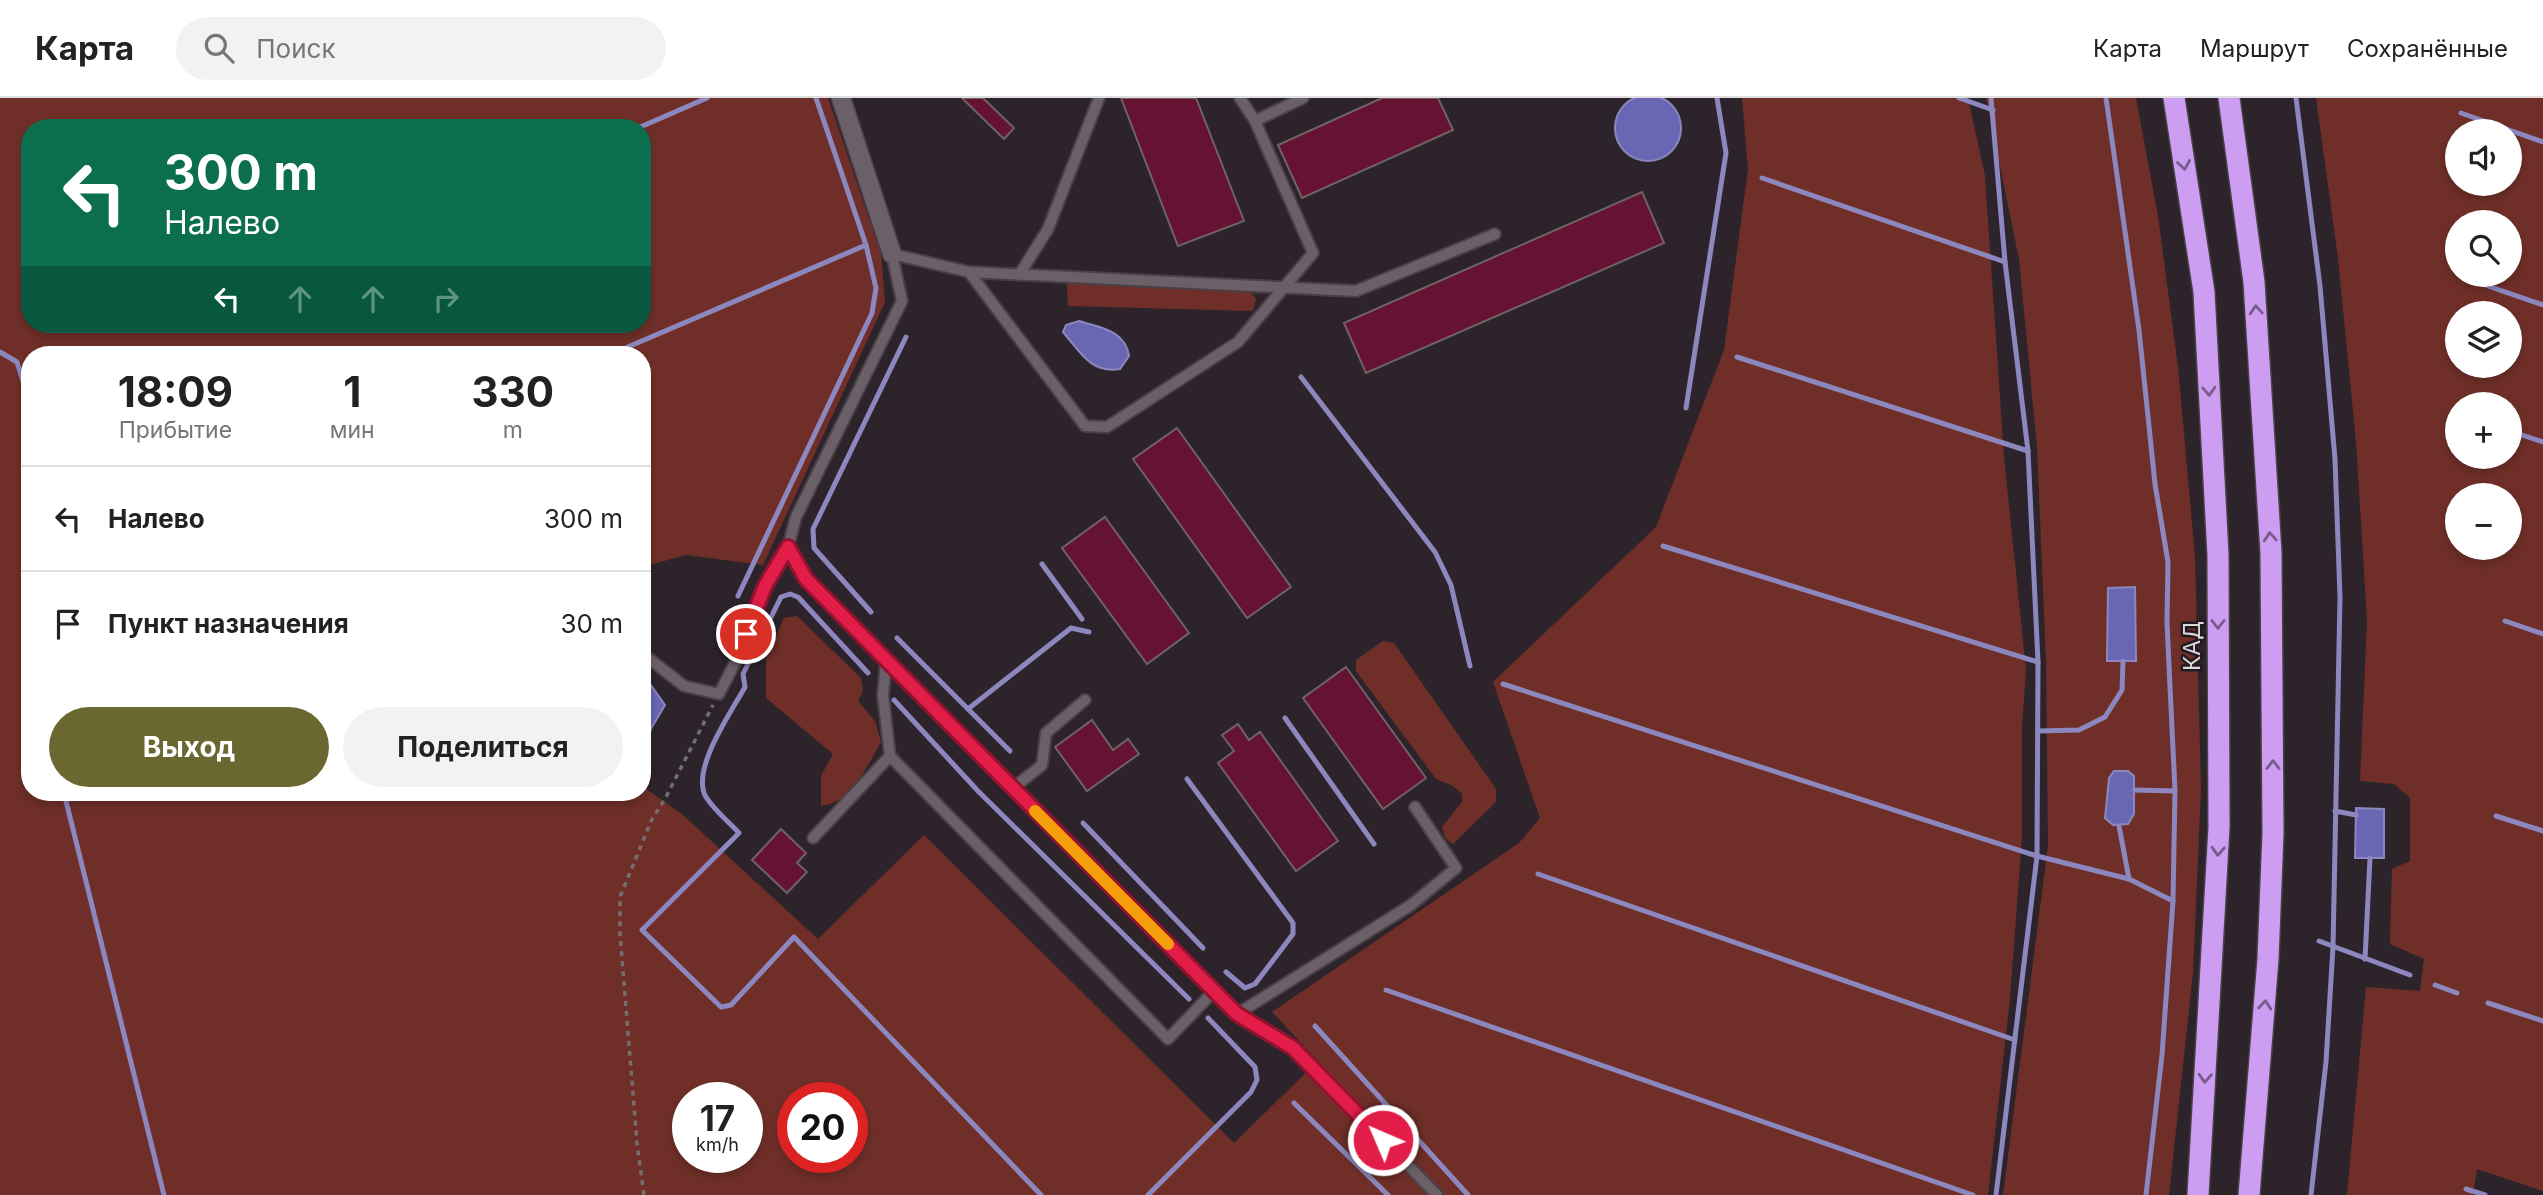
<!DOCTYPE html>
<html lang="ru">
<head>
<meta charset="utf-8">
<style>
  :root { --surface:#fff; --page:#f2f2f2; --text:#222; --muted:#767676; --line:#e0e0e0; --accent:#6a6830 }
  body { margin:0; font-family:Inter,sans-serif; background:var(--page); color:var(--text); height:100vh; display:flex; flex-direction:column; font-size:26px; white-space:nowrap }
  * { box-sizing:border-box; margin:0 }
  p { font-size:23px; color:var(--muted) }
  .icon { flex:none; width:38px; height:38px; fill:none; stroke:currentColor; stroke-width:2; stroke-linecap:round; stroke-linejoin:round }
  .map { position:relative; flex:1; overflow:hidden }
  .sheet { position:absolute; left:21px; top:248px; width:630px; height:455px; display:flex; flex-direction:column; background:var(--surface); border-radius:28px; box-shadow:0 4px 10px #0003 }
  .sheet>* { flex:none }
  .guide { position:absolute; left:21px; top:21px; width:630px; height:214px; border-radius:28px; box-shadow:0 4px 10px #0003; background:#0b6e4f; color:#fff; overflow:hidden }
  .buttons { position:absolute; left:2445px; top:21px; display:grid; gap:14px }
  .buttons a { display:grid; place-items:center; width:77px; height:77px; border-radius:50%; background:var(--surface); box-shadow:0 4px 10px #0003; font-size:35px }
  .speed { position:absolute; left:672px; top:984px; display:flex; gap:14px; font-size:35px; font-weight:700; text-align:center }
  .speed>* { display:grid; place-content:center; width:91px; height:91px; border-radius:50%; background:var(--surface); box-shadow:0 4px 10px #0003; line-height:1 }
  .speed small { font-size:18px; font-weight:400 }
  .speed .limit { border:10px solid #d22; background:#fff; color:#111 }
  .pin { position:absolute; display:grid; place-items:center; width:60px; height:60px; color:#fff; margin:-30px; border:4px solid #fff; border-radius:50%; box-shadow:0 2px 7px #0007 }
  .me { position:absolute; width:77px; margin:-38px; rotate:315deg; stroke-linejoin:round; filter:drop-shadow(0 0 5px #0008) }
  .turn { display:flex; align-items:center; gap:24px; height:147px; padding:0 28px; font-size:32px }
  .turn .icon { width:91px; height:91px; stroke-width:2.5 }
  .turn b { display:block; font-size:49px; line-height:60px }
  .lanes { display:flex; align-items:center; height:66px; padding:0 28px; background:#0003; justify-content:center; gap:35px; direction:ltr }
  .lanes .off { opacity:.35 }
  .eta { display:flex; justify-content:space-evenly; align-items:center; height:119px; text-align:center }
  .eta b { font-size:42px; font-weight:700; line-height:49px }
  .action { display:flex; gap:14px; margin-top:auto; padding:14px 28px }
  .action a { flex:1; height:80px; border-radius:42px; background:var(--accent); color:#fff; font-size:28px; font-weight:700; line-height:80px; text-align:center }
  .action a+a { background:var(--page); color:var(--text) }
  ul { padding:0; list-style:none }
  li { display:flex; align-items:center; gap:21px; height:105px; padding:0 28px; border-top:2px solid var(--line) }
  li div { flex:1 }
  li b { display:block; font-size:26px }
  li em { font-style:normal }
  header { display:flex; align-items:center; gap:42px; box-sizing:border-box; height:98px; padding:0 35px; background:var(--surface); border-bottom:2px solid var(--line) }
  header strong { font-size:33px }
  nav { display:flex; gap:38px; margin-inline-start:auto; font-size:24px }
  .search { width:490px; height:63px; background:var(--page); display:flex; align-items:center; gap:18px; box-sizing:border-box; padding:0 24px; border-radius:38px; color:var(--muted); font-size:26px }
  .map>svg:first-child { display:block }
  .green { fill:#6f2f28; fill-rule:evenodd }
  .water { fill:#6966b4; stroke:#8c88bf; stroke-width:2 }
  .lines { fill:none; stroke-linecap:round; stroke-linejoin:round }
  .stream { stroke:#8c88bf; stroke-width:5 }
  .building { fill:#651233; stroke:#6f6265; stroke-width:2 }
  .service-casing { stroke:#494147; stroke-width:14 }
  .minor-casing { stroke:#494147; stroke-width:21 }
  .motorway-casing { stroke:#494147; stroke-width:24 }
  .path { stroke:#746d72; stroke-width:3.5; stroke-dasharray:5 5; stroke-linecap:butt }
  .service { stroke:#6b6068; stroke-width:10 }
  .minor { stroke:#6b6068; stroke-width:18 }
  .motorway { stroke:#cc9df1; stroke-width:21 }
  .oneway { stroke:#785c89 }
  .route-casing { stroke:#92132f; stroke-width:18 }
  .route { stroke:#e11d48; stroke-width:12 }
  .slow { stroke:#f59e0b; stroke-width:12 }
  .labels { text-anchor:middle; stroke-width:5; stroke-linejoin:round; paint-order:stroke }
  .street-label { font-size:23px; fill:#dcd6da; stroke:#231b21 }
</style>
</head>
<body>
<header>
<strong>Карта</strong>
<div class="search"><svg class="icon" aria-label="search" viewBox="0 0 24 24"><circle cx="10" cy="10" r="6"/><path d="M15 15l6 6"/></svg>Поиск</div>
<nav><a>Карта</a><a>Маршрут</a><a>Сохранённые</a></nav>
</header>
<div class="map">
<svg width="2543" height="1097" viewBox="0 0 2543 1097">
  <rect width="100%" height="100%" fill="#2d242b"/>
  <!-- green -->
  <g class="green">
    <path d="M0,0H828L881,156L885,204L763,467L686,457L642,469V257H30V695H642V688L683,717L818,841L924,737L1234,1045L1318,963L1272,914L1519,745L1540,720L1493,584L1656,429L1724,252L1748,71L1742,0H1968L1985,78L2004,359L2026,572L2022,628V738L2010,901L1988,1097H0ZM30,30H642V226H30ZM688,999H747V1059H688ZM793,999H852V1059H793Z"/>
    <polygon points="1986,0 2136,0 2158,118 2178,269 2195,458 2201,692 2193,875 2169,1097 2003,1097 2048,748 2046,563 2037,349 2019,161"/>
    <path d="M2316,0H2543V1093L2477,1071L2473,1097H2347L2366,889L2420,893L2424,861L2390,846L2392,771L2410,763V700L2394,686L2360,683L2367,522L2356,344L2338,160ZM2457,33H2510V86H2457ZM2457,124H2510V177H2457ZM2457,215H2510V268H2457ZM2457,306H2510V359H2457ZM2457,397H2510V450H2457Z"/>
    <polygon points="1067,185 1250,193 1256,201 1253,213 1068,208"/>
    <path d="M797,518L861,580L863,593L858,603L875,623L881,644C868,667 851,705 821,708V678L833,656L766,600V559L784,520Z"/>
    <polygon points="1383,543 1394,545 1496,691 1496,704 1453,746 1445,740 1442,729 1462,704 1462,696 1453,688 1436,681 1356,573 1356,562"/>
  </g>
  <!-- water -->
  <g class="water">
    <circle cx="1648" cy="30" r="33"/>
    <path d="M1079,223C1101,230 1125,232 1129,258L1120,271C1091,276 1080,254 1063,234L1066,227Z"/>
    <polygon points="2135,489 2136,563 2107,563 2108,490"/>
    <polygon points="642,580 648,583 665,607 652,629 642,654"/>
    <polygon points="2114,673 2128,673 2134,678 2134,716 2128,726 2113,727 2105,720 2109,680"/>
    <polygon points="2356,710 2384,711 2384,760 2355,760"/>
  </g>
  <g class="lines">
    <!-- stream -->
    <g class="stream">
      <polyline points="1959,0 1993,12"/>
      <polyline points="1991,0 2005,164 2028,353 2038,564 2037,758 1996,1097"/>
      <polyline points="2106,0 2139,232 2155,386 2168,464 2167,525 2175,693 2173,803 2162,957 2146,1097"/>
      <polyline points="2296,0 2320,188 2335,361 2340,499 2333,849 2326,964 2311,1097"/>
      <polyline points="2461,15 2543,44"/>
      <polyline points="638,30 707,0"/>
      <polyline points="1762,80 2005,164"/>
      <polyline points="2485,187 2543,207"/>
      <polyline points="0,254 17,264 30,306"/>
      <polyline points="609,257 866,147"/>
      <polyline points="1737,259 2028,353"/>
      <polyline points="1301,279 1435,454 1451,487 1470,568"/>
      <polyline points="1686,310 1726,55 1717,0"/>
      <polyline points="2510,333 2543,344"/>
      <polyline points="1663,448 2038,564"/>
      <polyline points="1042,466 1082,521"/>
      <polyline points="738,498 872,215 876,190 866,147 816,0"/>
      <polyline points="871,514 814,450 813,431 906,239"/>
      <polyline points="2505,523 2543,536"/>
      <polyline points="897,540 1010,653"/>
      <path d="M868,575L798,499L790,496L781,499L743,576L745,589C732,613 690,672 706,699C714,712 729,724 739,735L642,832L721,909L731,907L794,839L1041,1097"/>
      <polyline points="1503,586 2037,758 2129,781 2173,803"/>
      <polyline points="894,602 978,693 1189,901"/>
      <polyline points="968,611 1071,530 1089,534"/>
      <polyline points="1285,620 1374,746"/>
      <polyline points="2038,633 2079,632 2105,619 2122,592 2123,563"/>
      <polyline points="1187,681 1293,825 1293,836 1255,886 1245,890 1226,874"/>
      <polyline points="2135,692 2175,693"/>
      <polyline points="64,695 164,1097"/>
      <polyline points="2335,713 2356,717"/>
      <polyline points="2496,718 2543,733"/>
      <polyline points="1083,725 1203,850"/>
      <polyline points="2119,728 2129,781"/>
      <polyline points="1538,776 2015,942"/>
      <polyline points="2319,843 2410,877"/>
      <polyline points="2365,861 2370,760"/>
      <polyline points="2435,887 2457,895"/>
      <polyline points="1386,892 1973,1097"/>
      <polyline points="2488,905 2543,923"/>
      <polyline points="1315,928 1468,1097"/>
      <polyline points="1294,1005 1388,1097"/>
      <polyline points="2466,1091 2485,1097"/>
      <polyline points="1148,1097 1251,994 1257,982 1255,969 1208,920"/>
    </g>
  </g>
  <!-- building -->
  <g class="building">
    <polygon points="962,0 983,0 1014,30 1004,41"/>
    <polygon points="1121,0 1196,0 1244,123 1178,148"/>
    <polygon points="1382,0 1438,0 1453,32 1302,100 1278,47"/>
    <polygon points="1642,94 1664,145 1366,275 1344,225"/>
    <polygon points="1177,330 1291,489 1247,520 1133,361"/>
    <polygon points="1105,419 1189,535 1147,566 1062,450"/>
    <polygon points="1346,569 1426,680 1383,711 1303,600"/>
    <polygon points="1092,622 1113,652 1128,641 1139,656 1087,693 1055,649"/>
    <polygon points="1238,626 1249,642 1260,634 1338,743 1296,773 1218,665 1234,653 1222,637"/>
    <polygon points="781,731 806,755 797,765 807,774 787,795 752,762"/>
  </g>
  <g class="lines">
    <defs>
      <g id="service">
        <polyline points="1240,0 1255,23 1313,155 1238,244 1107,329 1085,328 969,174 892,156 902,203 796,419 788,449 806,481 1237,916 1293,950 1437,1097"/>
        <polyline points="1255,23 1303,0"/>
        <polyline points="969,174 1356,193 1495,136"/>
        <polyline points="1019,177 1048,131 1099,0"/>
        <polyline points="642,555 684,588 719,596 737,561 765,488 788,449"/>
        <polyline points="890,658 1168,941 1214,893"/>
        <polyline points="1013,690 1042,667 1046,635 1085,602"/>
        <polyline points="813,740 890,658 883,597 886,562"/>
        <polyline points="1237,916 1411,807 1456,770 1415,709"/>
      </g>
      <polyline id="minor" points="841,0 892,156"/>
      <g id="motorway">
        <polyline points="2174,0 2204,194 2218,457 2219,729 2198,1097"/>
        <polyline points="2229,0 2254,184 2271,455 2273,735 2268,861 2249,1097"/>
      </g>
    </defs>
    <!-- service casing -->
    <use href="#service" class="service-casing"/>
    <!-- minor casing -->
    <use href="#minor" class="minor-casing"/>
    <!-- motorway casing -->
    <use href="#motorway" class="motorway-casing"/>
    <!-- path -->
    <polyline class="path" points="644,1097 637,1045 620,836 620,799 652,721 665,701 713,607"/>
    <!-- service -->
    <use href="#service" class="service"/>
    <!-- minor -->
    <use href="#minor" class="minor"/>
    <!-- motorway -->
    <use href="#motorway" class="motorway"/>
  </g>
  <!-- one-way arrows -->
  <defs><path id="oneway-chevron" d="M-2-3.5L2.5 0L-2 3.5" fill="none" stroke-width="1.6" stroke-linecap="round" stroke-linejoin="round" transform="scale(1.75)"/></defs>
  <g class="oneway">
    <use href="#oneway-chevron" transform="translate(2184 67) rotate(81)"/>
    <use href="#oneway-chevron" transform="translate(2256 212) rotate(-94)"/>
    <use href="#oneway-chevron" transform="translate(2209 293) rotate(87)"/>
    <use href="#oneway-chevron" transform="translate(2270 439) rotate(-94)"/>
    <use href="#oneway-chevron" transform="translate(2218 526) rotate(90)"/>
    <use href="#oneway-chevron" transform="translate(2273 667) rotate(-90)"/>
    <use href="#oneway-chevron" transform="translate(2218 753) rotate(93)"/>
    <use href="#oneway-chevron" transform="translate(2265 907) rotate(-85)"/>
    <use href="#oneway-chevron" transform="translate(2205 980) rotate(93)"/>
  </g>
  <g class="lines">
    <defs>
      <polyline id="route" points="746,536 765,488 788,449 806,481 1237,916 1293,950 1383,1042"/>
    </defs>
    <!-- route casing -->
    <use href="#route" class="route-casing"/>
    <!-- route -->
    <use href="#route" class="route"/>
    <!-- slow -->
    <polyline class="slow" points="1035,713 1168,846"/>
  </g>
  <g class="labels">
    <!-- street labels -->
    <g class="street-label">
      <text transform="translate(2192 548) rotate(-90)" y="8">КАД</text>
    </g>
  </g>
</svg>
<div class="buttons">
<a><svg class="icon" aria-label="sound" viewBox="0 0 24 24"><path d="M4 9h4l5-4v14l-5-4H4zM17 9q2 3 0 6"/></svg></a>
<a><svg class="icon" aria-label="search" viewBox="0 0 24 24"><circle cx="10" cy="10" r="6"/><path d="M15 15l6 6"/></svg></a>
<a><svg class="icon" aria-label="layers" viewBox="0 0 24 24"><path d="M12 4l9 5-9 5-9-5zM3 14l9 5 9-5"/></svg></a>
<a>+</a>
<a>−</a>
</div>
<div class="speed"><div>17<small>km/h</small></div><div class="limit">20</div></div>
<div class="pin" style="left:746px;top:536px;background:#d93025"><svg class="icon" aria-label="arrive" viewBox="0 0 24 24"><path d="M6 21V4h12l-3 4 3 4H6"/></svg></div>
<svg class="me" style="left:1383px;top:1042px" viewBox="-20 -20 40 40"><circle r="17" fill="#e11d48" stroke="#fff" stroke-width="3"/><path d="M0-11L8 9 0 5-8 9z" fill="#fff"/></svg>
<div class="guide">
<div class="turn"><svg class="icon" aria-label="left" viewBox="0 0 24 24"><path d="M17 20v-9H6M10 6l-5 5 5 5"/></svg><div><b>300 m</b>Налево</div></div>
<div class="lanes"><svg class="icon" aria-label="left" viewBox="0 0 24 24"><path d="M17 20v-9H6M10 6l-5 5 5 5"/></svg><svg class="icon off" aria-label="ahead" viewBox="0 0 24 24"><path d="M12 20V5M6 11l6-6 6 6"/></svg><svg class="icon off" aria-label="ahead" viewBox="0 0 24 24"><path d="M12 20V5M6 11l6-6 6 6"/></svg><svg class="icon off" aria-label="right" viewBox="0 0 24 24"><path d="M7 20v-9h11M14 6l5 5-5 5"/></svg></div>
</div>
<section class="sheet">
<div class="eta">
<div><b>18:09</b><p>Прибытие</p></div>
<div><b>1</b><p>мин</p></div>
<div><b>330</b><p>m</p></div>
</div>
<ul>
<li><svg class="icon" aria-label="left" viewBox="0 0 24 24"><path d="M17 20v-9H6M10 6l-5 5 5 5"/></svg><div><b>Налево</b></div><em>300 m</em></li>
<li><svg class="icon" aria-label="arrive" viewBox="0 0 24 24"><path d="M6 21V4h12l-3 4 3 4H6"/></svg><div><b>Пункт назначения</b></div><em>30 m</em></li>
</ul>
<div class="action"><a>Выход</a><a>Поделиться</a></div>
</section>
</div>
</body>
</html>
